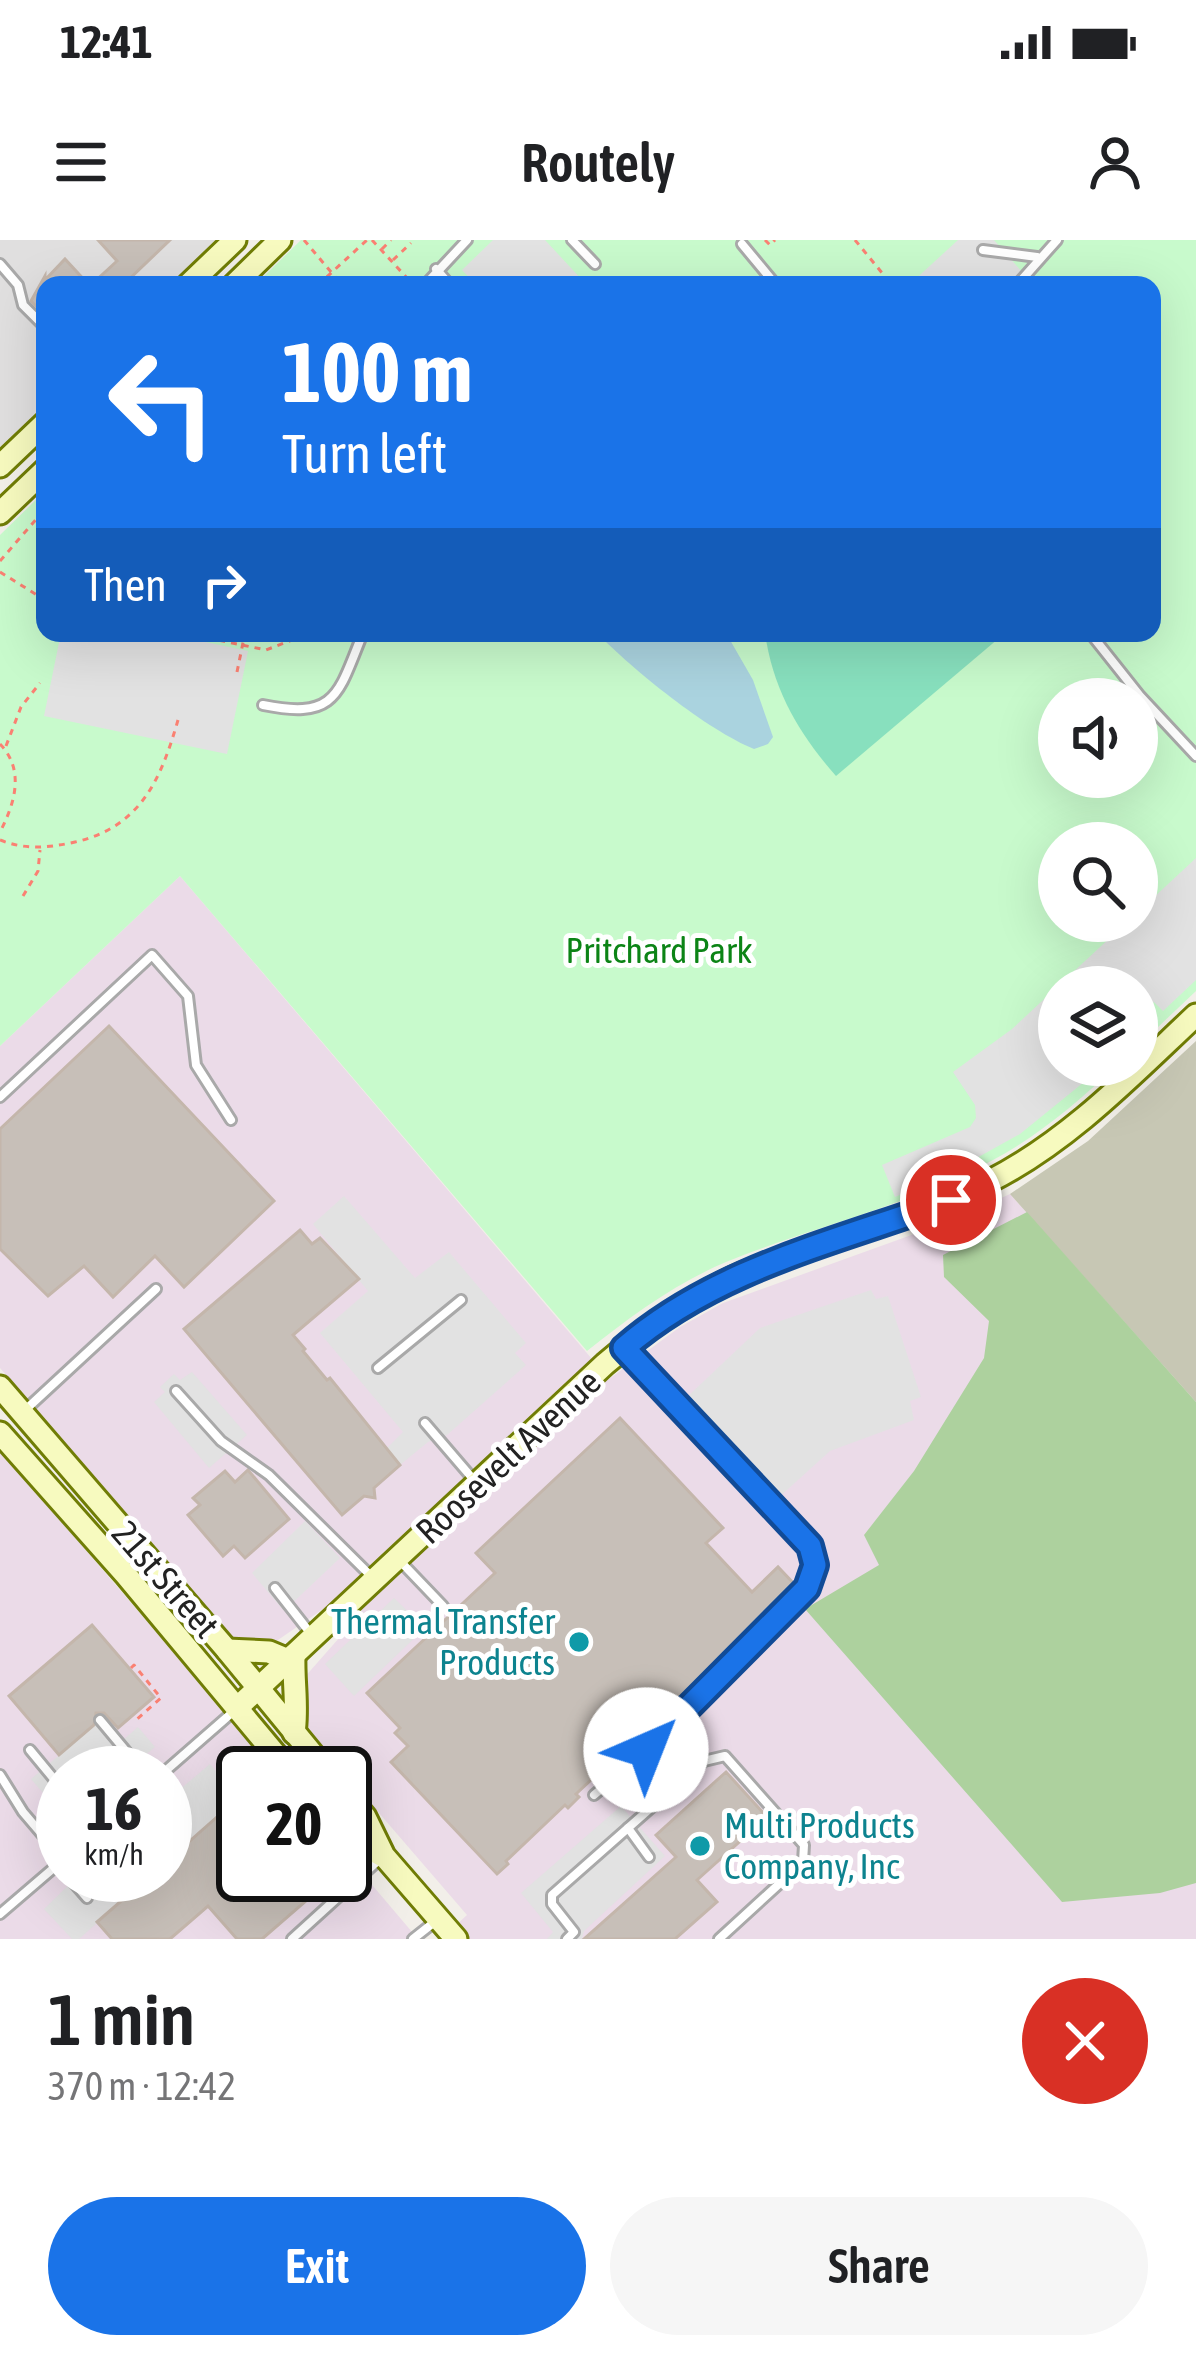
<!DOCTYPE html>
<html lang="en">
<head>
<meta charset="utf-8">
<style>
  :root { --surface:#fff; --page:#f6f6f6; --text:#202124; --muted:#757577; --accent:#1a73e8 }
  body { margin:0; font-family:"Asap Condensed",sans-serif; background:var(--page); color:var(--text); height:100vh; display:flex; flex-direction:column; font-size:45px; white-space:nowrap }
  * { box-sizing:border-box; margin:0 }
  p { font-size:39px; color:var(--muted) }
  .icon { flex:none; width:66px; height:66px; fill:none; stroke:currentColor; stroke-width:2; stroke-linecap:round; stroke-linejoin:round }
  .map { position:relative; height:1699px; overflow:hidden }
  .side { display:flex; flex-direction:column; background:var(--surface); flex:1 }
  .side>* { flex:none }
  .guide { position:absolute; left:36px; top:36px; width:1125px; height:366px; border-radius:24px; box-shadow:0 12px 48px #0002; background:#1a73e8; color:#fff; overflow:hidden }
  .buttons { position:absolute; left:1038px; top:438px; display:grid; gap:24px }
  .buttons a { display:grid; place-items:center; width:120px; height:120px; border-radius:50%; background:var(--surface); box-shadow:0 12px 48px #0002; font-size:60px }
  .speed { position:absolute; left:36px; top:1506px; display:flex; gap:24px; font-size:60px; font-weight:700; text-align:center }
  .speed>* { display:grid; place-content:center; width:156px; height:156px; border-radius:50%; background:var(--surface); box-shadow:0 12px 48px #0002; line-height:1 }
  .speed small { font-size:30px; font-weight:400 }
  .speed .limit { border:6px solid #111; border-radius:18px; background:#fff; color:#111 }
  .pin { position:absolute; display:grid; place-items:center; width:102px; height:102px; color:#fff; margin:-51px; border:6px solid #fff; border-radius:50%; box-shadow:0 3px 12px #0007 }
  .me { position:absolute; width:132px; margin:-66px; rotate:44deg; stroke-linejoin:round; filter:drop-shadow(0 0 9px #0008) }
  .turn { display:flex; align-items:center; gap:42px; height:252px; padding:0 48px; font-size:54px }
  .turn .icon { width:156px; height:156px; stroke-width:2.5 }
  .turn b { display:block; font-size:84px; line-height:102px }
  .then { display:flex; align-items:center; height:114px; padding:0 48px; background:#0003; gap:24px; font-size:45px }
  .round { display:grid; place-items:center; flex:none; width:126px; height:126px; border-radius:63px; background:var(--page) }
  .head { display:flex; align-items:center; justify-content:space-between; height:204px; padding:0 48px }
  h1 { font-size:72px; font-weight:600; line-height:90px }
  .primary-button { display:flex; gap:24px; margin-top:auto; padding:24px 48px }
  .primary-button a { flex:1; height:138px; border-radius:72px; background:var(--accent); color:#fff; font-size:48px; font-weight:600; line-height:138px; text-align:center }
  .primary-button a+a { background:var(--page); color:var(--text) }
  .status { display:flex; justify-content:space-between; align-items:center; height:84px; padding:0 60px; background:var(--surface); direction:ltr }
  .status svg { height:33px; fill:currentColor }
  header { display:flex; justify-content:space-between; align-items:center; height:156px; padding:0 48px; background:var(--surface); font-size:54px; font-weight:600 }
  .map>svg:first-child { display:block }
  .residential { fill:#e0dfdf }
  .industrial { fill:#ebdbe8; fill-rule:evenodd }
  .construction { fill:#c7c7b4 }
  .forest { fill:#add19e }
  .park { fill:#c8facc; fill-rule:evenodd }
  .pitch { fill:#88e0be }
  .parking { fill:#e2e2e2 }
  .water { fill:#aad3df }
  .building { fill:#c7bfb8; stroke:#c4b6ab; stroke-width:3 }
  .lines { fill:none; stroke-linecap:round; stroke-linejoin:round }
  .lane-casing { stroke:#a9a9a9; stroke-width:14 }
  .secondary-casing { stroke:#707d05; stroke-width:27 }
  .path { stroke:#fa8072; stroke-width:3; stroke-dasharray:6 6; stroke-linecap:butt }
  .lane { stroke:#fff; stroke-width:8 }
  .secondary { stroke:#f7fabf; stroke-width:21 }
  .route-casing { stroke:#114b97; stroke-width:30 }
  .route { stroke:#1a73e8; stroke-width:21 }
  .culture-dot { fill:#0f9aa8; stroke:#fff; stroke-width:4.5 }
  .labels { text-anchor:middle; stroke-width:10; stroke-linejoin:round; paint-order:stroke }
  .park-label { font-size:36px; fill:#0c8416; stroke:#fff }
  .street-label { font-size:36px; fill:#222; stroke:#fff }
  .culture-label { font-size:36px; fill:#0d838f; stroke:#fff; text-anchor:end }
</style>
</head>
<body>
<div class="status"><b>12:41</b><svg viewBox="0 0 49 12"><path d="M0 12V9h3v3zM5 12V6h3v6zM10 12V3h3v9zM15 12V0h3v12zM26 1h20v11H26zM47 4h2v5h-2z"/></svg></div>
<header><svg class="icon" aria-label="menu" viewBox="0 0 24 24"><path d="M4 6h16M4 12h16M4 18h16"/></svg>Routely<svg class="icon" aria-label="person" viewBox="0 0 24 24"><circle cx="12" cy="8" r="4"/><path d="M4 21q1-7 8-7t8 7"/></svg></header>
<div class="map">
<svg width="1196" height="1699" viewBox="0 0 1196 1699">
  <rect width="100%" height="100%" fill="#f2efe9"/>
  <!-- residential -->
  <polygon class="residential" points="0,0 216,0 169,45 45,45 45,166 0,209"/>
  <!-- industrial -->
  <g class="industrial">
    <polygon points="180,636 609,1139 680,1087 723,1063 953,980 1010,954 1196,1162 1196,1699 441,1699 467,1675 316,1500 303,1477 303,1439 347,1389 326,1367 275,1402 258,1404 233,1398 0,1128 0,806"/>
    <path d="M0,1210L277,1533H243V1635H345V1613L418,1699H0ZM63,1533H165V1635H63Z"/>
  </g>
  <!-- construction -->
  <polygon class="construction" points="1196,801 1196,1162 1010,954 1088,901"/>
  <!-- forest -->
  <polygon class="forest" points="1027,972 1196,1162 1196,1643 1160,1653 1062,1662 805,1369 879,1325 864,1295 914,1231 984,1118 989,1081 944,1037 943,1015"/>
  <!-- park -->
  <path class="park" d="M301,0H1196V751L1137,807V747H1059V825H1117C1079,861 1040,895 993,920C909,966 814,986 726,1022C674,1044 630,1077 587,1111L180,636L0,806V295L45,251V393H1152V45H255ZM1059,459H1137V537H1059ZM1059,603H1137V681H1059Z"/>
  <!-- pitch -->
  <path class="pitch" d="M765,393H1005L836,536C799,494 773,450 765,393Z"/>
  <!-- parking -->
  <g class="parking">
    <polygon points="493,0 545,0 584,42 581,45 476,45 462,30"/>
    <polygon points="958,0 994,0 1030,41 1026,45 909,45"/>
    <polygon points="61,393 163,393 248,411 227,514 44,476"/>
    <polygon points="1196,618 1196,740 1163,771 1154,762 1137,778 1137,747 1059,747 1059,825 1105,825 1020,894 948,934 895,957 882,925 970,887 976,878 975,865 953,832 1012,789 1128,681 1137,681 1137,673"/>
    <polygon points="344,956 415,1038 449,1012 526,1103 515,1113 526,1125 447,1195 428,1202 400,1225 386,1209 403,1192 320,1093 368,1051 313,984"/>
    <polygon points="871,1050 876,1059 888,1056 921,1157 910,1161 914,1180 830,1211 777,1259 685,1159 760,1088"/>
    <polygon points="192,1132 247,1195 209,1228 154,1162 165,1152 160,1147 174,1134 180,1140"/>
    <polygon points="305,1281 340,1318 284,1371 252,1333"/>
    <polygon points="394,1358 425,1388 354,1456 325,1424"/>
    <polygon points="96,1484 115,1507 138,1487 155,1507 124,1533 63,1533 63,1576 31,1539"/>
    <polygon points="210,1524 225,1542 226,1571 165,1623 165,1562"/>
    <polygon points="621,1566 665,1616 584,1691 582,1699 547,1699 553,1692 521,1653"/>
    <polygon points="79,1635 151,1635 79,1699 72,1699 44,1669"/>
  </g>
  <!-- water -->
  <path class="water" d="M597,393H726L753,440L773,497L768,504L754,509C707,490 633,430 597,393Z"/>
  <!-- building -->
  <g class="building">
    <polygon points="98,0 170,0 123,45 91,45 117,21"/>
    <polygon points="65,19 89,45 45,45 45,75 31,61 45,36 45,40"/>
    <polygon points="109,786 274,961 184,1047 155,1016 113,1057 84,1026 48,1056 0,1009 0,889"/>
    <polygon points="300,990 312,1004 320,998 359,1039 293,1095 305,1109 303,1111 327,1140 330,1138 400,1225 374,1248 375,1258 364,1256 342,1275 184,1089"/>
    <polygon points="620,1178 723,1288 706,1303 752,1352 778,1327 797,1347 576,1554 579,1557 568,1568 565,1565 506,1621 508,1624 497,1634 391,1522 408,1506 395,1493 400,1488 367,1453 495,1333 476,1313"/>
    <polygon points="248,1230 289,1279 245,1318 234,1306 223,1316 188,1275 200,1265 193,1258 225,1231 235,1242"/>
    <polygon points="92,1385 154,1457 118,1488 104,1473 96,1473 94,1485 59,1515 9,1456"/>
    <polygon points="726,1532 767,1577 697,1640 717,1662 675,1699 584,1699 676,1617 656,1595"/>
    <polygon points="243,1554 243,1635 309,1635 321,1648 262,1699 237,1699 208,1666 170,1699 112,1699 97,1682 151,1635 165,1635 165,1623"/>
  </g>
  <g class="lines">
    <defs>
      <g id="lane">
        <polyline points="572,0 595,24"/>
        <polyline points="742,4 776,45"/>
        <polyline points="983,10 1037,17"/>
        <polyline points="0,24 18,45 23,65 45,87"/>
        <polyline points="436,29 450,45"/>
        <polyline points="425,45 467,0"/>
        <polyline points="1017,45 1057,0"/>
        <polyline points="1090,393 1140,456 1196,516"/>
        <path d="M263,465C337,480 338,454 363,393"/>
        <polyline points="0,857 152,715 188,756 196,825 231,880"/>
        <polyline points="378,1128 461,1060"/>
        <polyline points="176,1151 221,1201 269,1235 374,1339"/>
        <polyline points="23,1172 156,1049"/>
        <polyline points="425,1183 473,1239"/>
        <polyline points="400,1321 443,1366"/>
        <polyline points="275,1348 311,1394"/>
        <polyline points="100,1480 130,1516"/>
        <polyline points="30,1510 63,1550"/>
        <polyline points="85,1533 104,1518 130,1516 145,1533"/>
        <polyline points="163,1533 234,1471"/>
        <polyline points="0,1535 23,1572 63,1619"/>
        <polyline points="594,1555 646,1511 807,1348 815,1325 810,1306 626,1110"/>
        <polyline points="165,1574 173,1584"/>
        <polyline points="628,1588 649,1617"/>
        <polyline points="67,1635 87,1658"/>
        <polyline points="0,1674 63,1620"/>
        <polyline points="292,1699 380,1619"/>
        <polyline points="413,1699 437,1680"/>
        <polyline points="567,1699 574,1692 552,1664 552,1655 704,1521 725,1516 804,1605 803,1622 719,1699"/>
      </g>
      <g id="secondary">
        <polyline points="188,45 235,0"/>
        <polyline points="234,45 280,0"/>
        <polyline points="0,226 45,183"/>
        <polyline points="0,273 45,230"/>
        <polyline points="0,1147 227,1410 328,1533"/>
        <polyline points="0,1193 126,1335 291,1533"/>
        <polyline points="227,1410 269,1412 288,1420"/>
        <path d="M294,1415C293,1442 298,1467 294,1493"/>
        <path d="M237,1468L605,1124C647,1088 691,1056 742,1034C824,999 911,981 990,941C1069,901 1132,835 1196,775"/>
        <polyline points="345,1553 365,1577 384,1616 456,1699"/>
        <polyline points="345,1595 383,1616"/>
      </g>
    </defs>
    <!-- lane casing -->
    <use href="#lane" class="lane-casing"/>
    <!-- secondary casing -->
    <use href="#secondary" class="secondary-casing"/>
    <!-- path -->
    <g class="path">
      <polyline points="304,0 342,45"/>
      <polyline points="372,0 408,39 405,45"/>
      <polyline points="765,0 770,5 775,0"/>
      <polyline points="855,0 892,45"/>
      <polyline points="382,9 391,0"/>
      <polyline points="393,20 411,3"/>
      <polyline points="318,45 367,0"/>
      <polyline points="0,321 45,269"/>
      <polyline points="0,332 45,360"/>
      <polyline points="184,393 266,410 310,393"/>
      <polyline points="237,432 245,393"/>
      <path d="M0,504C25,530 15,563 0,592"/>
      <polyline points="6,506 21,467 40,443"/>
      <path d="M0,600C25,610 48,608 75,602C141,587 161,539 178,480"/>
      <polyline points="23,656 38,631 40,610"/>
      <polyline points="131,1428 134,1425 161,1458 136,1480"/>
    </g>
    <!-- lane -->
    <use href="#lane" class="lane"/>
    <!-- secondary -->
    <use href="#secondary" class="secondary"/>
  </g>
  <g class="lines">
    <defs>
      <path id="route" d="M646,1510L807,1348L815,1325L810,1306L624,1108C716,1028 839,1001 951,960"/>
    </defs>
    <!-- route casing -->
    <use href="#route" class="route-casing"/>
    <!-- route -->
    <use href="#route" class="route"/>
  </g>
  <!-- markers -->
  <g class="culture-dot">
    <circle cx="579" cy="1402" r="12"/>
    <circle cx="700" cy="1606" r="12"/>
  </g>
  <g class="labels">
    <!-- park labels -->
    <g class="park-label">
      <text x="659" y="723">Pritchard Park</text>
    </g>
    <!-- street labels -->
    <g class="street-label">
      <text transform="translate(508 1216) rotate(-43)" y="13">Roosevelt Avenue</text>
      <text transform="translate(166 1339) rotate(49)" y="13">21st Street</text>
    </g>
    <!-- culture labels -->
    <g class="culture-label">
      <text x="555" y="1394">Thermal Transfer<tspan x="555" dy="41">Products</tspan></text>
      <text x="724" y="1598" text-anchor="start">Multi Products<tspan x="724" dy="41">Company, Inc</tspan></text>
    </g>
  </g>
</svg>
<div class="buttons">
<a><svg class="icon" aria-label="sound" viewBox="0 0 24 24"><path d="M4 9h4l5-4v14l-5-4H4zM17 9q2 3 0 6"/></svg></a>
<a><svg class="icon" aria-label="search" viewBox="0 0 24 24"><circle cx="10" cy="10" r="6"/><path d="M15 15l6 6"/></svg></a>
<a><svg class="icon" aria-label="layers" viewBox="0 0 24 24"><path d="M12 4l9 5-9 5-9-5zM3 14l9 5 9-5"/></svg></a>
</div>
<div class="speed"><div>16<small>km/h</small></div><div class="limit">20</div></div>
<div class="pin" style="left:951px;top:960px;background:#d93025"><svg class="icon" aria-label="arrive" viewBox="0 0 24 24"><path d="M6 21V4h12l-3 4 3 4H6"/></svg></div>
<svg class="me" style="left:646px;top:1510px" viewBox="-20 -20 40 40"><circle r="19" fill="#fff"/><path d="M0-13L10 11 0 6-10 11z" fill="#1a73e8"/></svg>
<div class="guide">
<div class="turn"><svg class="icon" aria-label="left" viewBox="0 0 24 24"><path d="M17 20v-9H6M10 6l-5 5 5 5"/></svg><div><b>100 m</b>Turn left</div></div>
<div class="then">Then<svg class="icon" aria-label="right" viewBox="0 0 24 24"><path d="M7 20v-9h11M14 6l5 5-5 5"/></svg></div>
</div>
</div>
<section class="side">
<div class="head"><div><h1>1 min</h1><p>370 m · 12:42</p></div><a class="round" style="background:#d93025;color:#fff"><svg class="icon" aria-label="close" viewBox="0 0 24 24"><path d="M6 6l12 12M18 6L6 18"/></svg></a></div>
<div class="primary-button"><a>Exit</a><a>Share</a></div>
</section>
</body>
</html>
